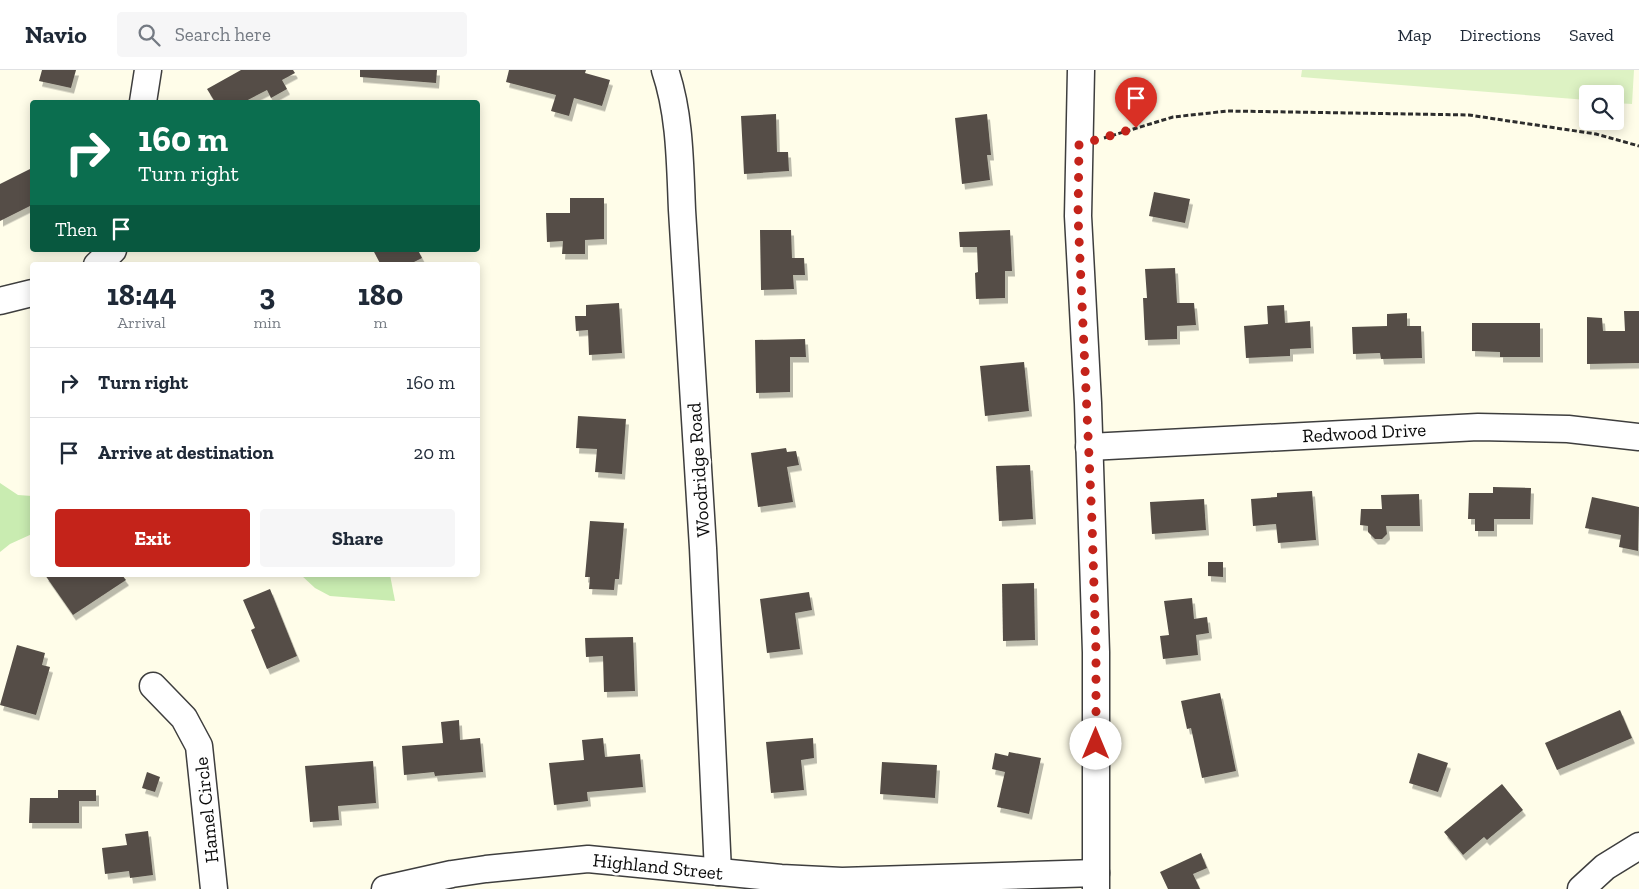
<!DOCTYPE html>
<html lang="en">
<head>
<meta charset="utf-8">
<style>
  :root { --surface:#fff; --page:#f6f6f7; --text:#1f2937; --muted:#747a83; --line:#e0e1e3; --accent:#c4231a }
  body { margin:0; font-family:"Zilla Slab",serif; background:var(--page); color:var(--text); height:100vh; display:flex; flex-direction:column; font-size:19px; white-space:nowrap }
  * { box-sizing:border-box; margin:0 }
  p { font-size:16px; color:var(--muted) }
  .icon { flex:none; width:28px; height:28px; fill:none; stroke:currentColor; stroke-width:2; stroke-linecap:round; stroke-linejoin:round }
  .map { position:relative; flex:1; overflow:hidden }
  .panel { position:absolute; left:30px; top:192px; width:450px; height:315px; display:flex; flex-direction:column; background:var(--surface); border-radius:5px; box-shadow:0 2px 12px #0003 }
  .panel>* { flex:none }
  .guide { position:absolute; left:30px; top:30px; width:450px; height:152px; border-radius:5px; box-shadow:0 2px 12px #0003; background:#0b6e4f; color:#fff; overflow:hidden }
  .controls { position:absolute; left:1579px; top:15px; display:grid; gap:10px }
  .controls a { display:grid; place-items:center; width:45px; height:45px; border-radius:5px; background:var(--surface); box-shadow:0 2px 12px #0003; font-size:25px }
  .pin { position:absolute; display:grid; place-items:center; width:42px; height:42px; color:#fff; margin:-51px -21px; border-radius:50% 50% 50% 0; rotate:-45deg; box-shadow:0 0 5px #0007 }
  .pin .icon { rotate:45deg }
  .me { position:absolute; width:55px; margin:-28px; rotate:0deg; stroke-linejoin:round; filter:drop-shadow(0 0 4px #0008) }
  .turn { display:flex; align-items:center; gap:18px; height:105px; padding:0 25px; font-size:22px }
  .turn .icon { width:65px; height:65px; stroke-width:2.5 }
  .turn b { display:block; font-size:35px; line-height:42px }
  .then { display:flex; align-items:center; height:48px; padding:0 25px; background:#0003; gap:10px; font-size:19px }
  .eta { display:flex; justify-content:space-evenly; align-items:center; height:85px; text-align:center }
  .eta b { font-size:30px; font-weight:800; line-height:35px }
  .cta { display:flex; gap:10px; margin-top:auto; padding:10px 25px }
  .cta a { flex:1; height:58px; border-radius:5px; background:var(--accent); color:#fff; font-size:20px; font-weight:800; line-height:58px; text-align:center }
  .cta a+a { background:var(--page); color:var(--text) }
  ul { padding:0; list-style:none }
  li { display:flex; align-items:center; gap:15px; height:70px; padding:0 25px; border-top:1px solid var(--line) }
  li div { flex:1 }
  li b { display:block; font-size:19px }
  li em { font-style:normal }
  header { display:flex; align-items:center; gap:30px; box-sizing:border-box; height:70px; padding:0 25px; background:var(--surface); border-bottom:1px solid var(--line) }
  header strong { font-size:24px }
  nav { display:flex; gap:28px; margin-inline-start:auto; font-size:18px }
  .search { width:350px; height:45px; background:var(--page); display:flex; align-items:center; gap:12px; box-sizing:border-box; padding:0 18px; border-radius:5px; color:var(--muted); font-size:19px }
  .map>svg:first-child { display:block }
  .green { fill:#c9ecb1 }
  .pitch { fill:#ddf2c3 }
  .building { fill:#554e47; filter:url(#shadow) }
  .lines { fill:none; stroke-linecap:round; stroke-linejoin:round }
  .minor-casing { stroke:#3e3e3e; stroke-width:29 }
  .path { stroke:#2d2d2d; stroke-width:3; stroke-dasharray:5 2.5; stroke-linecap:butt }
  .minor { stroke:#fff; stroke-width:26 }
  .route { stroke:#c4231a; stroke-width:9; stroke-dasharray:0 16.2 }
  .labels { text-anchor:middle; stroke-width:5; stroke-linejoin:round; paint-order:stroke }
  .street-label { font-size:19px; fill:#0b0b0b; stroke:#fff }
</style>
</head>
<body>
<header>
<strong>Navio</strong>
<div class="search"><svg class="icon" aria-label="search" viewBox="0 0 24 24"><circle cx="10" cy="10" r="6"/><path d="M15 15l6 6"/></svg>Search here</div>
<nav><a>Map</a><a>Directions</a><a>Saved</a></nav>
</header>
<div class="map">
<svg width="1639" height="819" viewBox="0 0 1639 819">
  <defs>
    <filter id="shadow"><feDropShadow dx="3" dy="5.5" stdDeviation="0" flood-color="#0004"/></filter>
  </defs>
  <rect width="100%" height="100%" fill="#fffde9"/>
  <!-- green -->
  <g class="green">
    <polygon points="0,413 18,425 32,426 32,464 10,474 0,482"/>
    <polygon points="301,505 390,505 395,531 330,526 315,518"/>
  </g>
  <!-- pitch -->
  <polygon class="pitch" points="1302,0 1634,0 1632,34 1615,33 1615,24 1588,24 1587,30 1301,7"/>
  <!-- building -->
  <g class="building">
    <polygon points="42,0 76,0 71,18 39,11"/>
    <polygon points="241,0 293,0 295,3 282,10 287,19 271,28 267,20 244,32 215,32 207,19"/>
    <polygon points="360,0 437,0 436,13 360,7"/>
    <polygon points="509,0 586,0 585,3 610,10 602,36 574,28 569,46 551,41 556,25 506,12"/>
    <polygon points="776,44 777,82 788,82 789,101 744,104 741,46"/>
    <polygon points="987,44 991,85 987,85 990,110 962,114 955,48"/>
    <polygon points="32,98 32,135 0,151 0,114"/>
    <polygon points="1154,122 1190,129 1185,153 1149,146"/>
    <polygon points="570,128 604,128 604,169 585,170 585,184 562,184 563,171 547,172 546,143 570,143"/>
    <polygon points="760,160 791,160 792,188 804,188 805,205 793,205 794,219 761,220"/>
    <polygon points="1010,160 1012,201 1005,201 1005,228 976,229 975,203 978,202 977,177 960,177 959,162"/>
    <polygon points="373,180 418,180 422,188 408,195 381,195"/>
    <polygon points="1175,198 1177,233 1194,233 1196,255 1177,256 1177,269 1145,270 1143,228 1147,228 1145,199"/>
    <polygon points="619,233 622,283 589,285 588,260 576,261 575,246 586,246 586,235"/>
    <polygon points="1284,235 1285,253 1310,251 1311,278 1290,279 1290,286 1246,288 1244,256 1268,254 1267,236"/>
    <polygon points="1624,241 1639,241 1639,293 1587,294 1587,247 1602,248 1603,261 1625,261"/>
    <polygon points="1407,243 1407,256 1421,256 1422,288 1381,289 1380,283 1353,284 1352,257 1387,256 1387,244"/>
    <polygon points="1472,253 1540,253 1540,287 1500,287 1500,282 1472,281"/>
    <polygon points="805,269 806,287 790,287 790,322 756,323 755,270"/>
    <polygon points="1024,292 1029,341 985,346 980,296"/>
    <polygon points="578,346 626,349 622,404 595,402 597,379 576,378"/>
    <polygon points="786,378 787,382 796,381 799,395 787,397 793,432 758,437 751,383"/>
    <polygon points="1030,395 1033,449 999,451 996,396"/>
    <polygon points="1493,417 1531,418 1530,449 1494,449 1494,461 1475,461 1475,449 1468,449 1469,423 1493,423"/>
    <polygon points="1312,421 1316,470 1278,473 1276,454 1253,456 1251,429 1277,427 1277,423"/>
    <polygon points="1419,424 1420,456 1386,456 1387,464 1382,469 1375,469 1368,462 1368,456 1360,455 1361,439 1382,439 1381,425"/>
    <polygon points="1592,427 1639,437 1638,481 1619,477 1621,465 1585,458"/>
    <polygon points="1204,429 1206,460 1152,464 1150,432"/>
    <polygon points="590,451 624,453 619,509 615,509 614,520 589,519 590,507 585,507"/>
    <polygon points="1208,492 1223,492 1223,507 1208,506"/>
    <polygon points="45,505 122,505 126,510 73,545"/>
    <polygon points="1034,513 1035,570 1003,571 1002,514"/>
    <polygon points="270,519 297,586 267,599 251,560 255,558 243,530"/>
    <polygon points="809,522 812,540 795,543 800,579 767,583 760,529"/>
    <polygon points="1192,528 1194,549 1207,547 1209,563 1196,565 1198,585 1163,589 1160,566 1169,565 1164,531"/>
    <polygon points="633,567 635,621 604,622 603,586 586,587 585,568"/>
    <polygon points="17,575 45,583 42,595 50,597 36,645 0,635"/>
    <polygon points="1220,623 1236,701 1202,708 1191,658 1187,659 1181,631"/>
    <polygon points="1620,640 1632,668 1557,700 1545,673"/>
    <polygon points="459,650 460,670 480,668 483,702 435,706 434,702 404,705 402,676 443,673 441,652"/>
    <polygon points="603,668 605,687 640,684 643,717 587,722 588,731 554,735 549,693 584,690 582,670"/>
    <polygon points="813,668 814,688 801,690 804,720 771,723 766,672"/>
    <polygon points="1009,682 1041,688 1029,744 997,737 1005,702 992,699 995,683 1008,686"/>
    <polygon points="1418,683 1448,693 1438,722 1409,713"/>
    <polygon points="373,691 376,733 338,736 339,750 310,752 305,696"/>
    <polygon points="882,692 937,695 935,728 880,724"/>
    <polygon points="147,702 160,707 155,722 142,718"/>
    <polygon points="1502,714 1523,740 1487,770 1484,767 1463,785 1444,762"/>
    <polygon points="58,720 96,720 96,731 79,731 79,753 29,753 30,728 58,728"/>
    <polygon points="148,761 153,805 130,808 129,801 105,804 102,778 127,775 125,764"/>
    <polygon points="1201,783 1207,798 1193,804 1200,819 1168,819 1160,802"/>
  </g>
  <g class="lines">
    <defs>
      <g id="minor">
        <path d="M665,0C680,44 680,93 682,140L703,478L718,802"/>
        <polyline points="1081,0 1078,146 1088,333 1096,582 1096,803"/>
        <polyline points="143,32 148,0"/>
        <polyline points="97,195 113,180"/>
        <polyline points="0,231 32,223"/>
        <polyline points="1089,377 1478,357 1568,359 1639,367"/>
        <polyline points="153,616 184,648 199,676 214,819"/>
        <polyline points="385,819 452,804 486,799 588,789 781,808 842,811 1096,803 1096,819"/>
        <polyline points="1581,819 1605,797 1639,776"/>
      </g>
    </defs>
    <!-- minor casing -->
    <use href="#minor" class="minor-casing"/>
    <!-- path -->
    <polyline class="path" points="1104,68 1173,47 1228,41 1469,45 1596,64 1639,76"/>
    <!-- minor -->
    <use href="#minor" class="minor"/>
  </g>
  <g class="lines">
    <!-- route -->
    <polyline class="route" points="1096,674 1096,582 1092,452 1078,146 1079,75 1136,58"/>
  </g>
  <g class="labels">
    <!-- street labels -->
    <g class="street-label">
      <text transform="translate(1364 362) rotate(-3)" y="7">Redwood Drive</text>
      <text transform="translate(698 400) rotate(-94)" y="7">Woodridge Road</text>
      <text transform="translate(206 740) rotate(-96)" y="7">Hamel Circle</text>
      <text transform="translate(658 796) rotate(6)" y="7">Highland Street</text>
    </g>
  </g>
</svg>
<div class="controls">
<a><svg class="icon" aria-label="search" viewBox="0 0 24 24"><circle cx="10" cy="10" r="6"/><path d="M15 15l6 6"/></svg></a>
</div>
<div class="pin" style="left:1136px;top:58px;background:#d93025"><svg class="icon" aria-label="arrive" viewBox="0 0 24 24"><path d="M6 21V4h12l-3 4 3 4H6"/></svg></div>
<svg class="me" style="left:1096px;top:674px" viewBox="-20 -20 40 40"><circle r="19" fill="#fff"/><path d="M0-13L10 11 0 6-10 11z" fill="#c4231a"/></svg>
<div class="guide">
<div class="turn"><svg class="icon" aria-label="right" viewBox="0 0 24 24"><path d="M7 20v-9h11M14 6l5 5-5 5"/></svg><div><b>160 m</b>Turn right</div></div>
<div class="then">Then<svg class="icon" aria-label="arrive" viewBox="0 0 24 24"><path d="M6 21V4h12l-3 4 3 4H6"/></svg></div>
</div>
<section class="panel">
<div class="eta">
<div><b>18:44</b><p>Arrival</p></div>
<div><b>3</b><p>min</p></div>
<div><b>180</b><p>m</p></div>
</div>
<ul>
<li><svg class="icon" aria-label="right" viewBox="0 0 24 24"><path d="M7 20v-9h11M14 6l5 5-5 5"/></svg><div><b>Turn right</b></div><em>160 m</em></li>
<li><svg class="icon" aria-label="arrive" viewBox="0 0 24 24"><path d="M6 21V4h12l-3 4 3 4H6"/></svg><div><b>Arrive at destination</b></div><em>20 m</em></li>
</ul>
<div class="cta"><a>Exit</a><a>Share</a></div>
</section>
</div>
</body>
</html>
